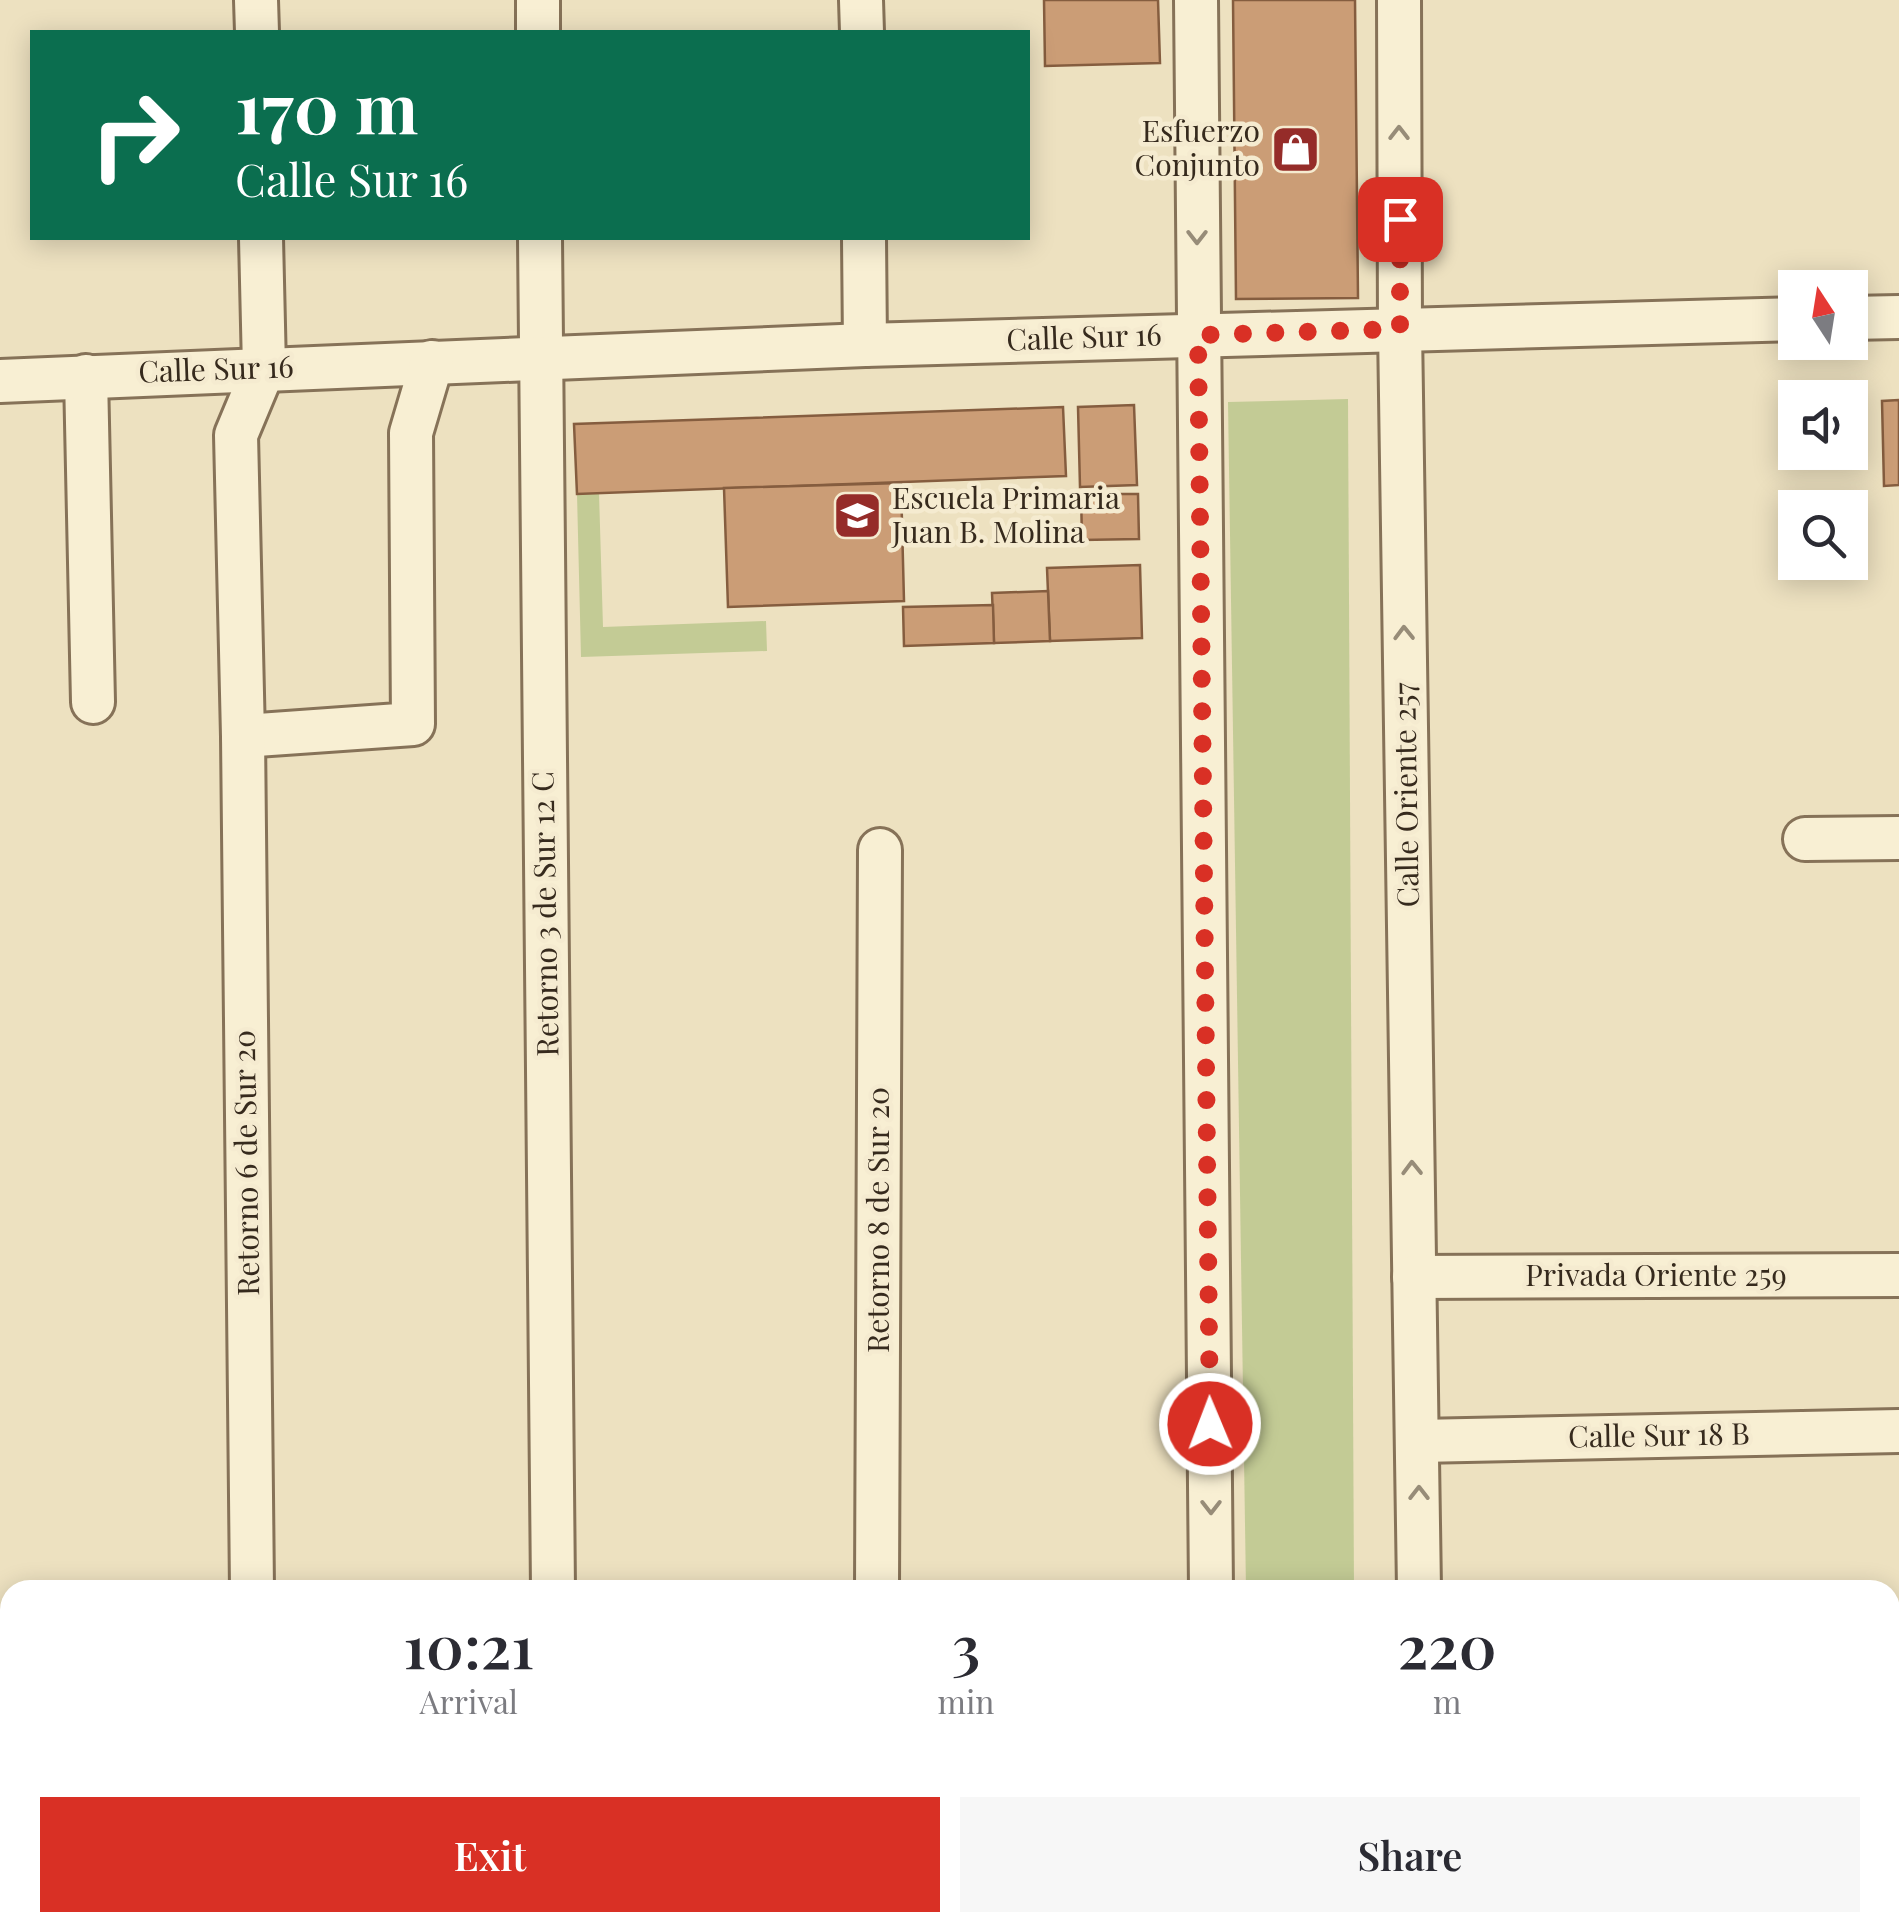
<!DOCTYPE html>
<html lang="en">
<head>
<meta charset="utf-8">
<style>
  :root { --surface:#fff; --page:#f7f7f7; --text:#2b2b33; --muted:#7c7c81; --accent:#d93025 }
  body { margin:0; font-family:"Playfair Display",serif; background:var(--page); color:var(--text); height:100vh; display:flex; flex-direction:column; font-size:38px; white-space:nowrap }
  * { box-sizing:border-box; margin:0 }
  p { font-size:32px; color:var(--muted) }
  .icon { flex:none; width:55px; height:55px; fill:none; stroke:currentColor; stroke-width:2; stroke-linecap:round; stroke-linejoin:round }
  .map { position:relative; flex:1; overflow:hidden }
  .panel { position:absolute; left:0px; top:1580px; width:1900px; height:352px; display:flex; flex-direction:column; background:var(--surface); border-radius:30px 30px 0 0; box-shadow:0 5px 25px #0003 }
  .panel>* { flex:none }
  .banner { position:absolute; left:30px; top:30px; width:1000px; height:210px; border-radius:0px; box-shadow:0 5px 25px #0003; background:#0b6e4f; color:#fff; overflow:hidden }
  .needle { width:65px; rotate:348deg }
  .fabs { position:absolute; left:1778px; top:270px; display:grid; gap:20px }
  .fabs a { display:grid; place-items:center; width:90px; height:90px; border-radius:0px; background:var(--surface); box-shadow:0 5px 25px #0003; font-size:50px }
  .pin { position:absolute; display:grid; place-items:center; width:85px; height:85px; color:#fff; margin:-42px; border-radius:20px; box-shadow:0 5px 15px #0006 }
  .me { position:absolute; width:110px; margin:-55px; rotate:359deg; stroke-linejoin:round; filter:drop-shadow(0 0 8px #0008) }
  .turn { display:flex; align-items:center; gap:35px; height:210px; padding:0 40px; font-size:45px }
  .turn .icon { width:130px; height:130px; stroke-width:2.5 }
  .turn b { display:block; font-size:70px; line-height:85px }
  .eta { display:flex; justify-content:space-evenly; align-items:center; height:170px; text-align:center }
  .eta b { font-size:60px; font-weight:600; line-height:70px }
  .button { display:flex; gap:20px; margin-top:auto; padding:20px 40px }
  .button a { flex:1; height:115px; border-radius:0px; background:var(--accent); color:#fff; font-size:40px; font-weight:600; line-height:115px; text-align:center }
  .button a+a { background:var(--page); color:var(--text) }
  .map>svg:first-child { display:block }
  .green { fill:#c3cb95 }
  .building { fill:#cb9d76; stroke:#855d3f; stroke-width:2.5 }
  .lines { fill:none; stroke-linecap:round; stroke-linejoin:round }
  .minor-casing { stroke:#867258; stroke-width:48 }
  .minor { stroke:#f8efd3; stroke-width:42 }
  .oneway { stroke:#978c78 }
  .route { stroke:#d93025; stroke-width:18; stroke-dasharray:0 32.4 }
  .labels { text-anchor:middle; stroke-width:9; stroke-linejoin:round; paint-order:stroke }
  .poi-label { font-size:30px; fill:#362a1d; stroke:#f5ebd0; text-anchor:end }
  .street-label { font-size:30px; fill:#362a1d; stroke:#f5ebd0 }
</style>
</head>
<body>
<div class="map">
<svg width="1899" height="1932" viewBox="0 0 1899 1932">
  <rect width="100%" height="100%" fill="#ede1c0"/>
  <!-- green -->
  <g class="green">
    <polygon points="1348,399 1354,1590 1246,1590 1228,402"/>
    <polygon points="599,493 603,627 766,621 767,651 581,657 577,494"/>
    <rect x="1251" y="1923" width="104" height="9"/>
  </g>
  <!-- building -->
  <g class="building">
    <polygon points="1044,0 1158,0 1160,63 1045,66"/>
    <polygon points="1233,0 1355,0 1358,298 1236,299"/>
    <polygon points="1899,400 1899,485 1884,486 1882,401"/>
    <polygon points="1134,405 1137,485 1080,487 1078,407"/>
    <polygon points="1063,407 1066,476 577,494 574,424"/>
    <polygon points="901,483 904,601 728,607 724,488"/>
    <polygon points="1081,494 1138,494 1139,539 1082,540"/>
    <polygon points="1140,565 1142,638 1050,641 1047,568"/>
    <polygon points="1048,591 1050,641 994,643 992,593"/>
    <polygon points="993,605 994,643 904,646 903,607"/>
  </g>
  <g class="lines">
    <defs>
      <g id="minor">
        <polyline points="256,0 257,32"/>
        <polyline points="538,0 538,32"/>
        <polyline points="861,0 862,32"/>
        <polyline points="1196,0 1211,1590"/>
        <polyline points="1399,0 1400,329 1419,1590"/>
        <polyline points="540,238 553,1590"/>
        <polyline points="864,238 865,345"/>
        <polyline points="1850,318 1899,317"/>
        <polyline points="86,376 93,702"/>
        <polyline points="0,381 865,345 1795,319"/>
        <polyline points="243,736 413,724 411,433 432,362"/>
        <polyline points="1805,839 1899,838"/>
        <polyline points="1414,1277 1899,1275"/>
        <polyline points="1419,1441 1899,1431"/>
        <polyline points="252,1590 243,736 236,435 264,368 261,238"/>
        <polyline points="877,1590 880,850"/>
        <polyline points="255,1922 255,1932"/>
        <polyline points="556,1922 556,1932"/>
        <polyline points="1214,1922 1214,1932"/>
        <polyline points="876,1932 876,1922"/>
        <polyline points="1418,1932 1418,1922"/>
      </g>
    </defs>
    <!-- minor casing -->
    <use href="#minor" class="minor-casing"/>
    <!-- minor -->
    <use href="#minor" class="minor"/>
  </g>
  <!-- one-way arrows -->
  <defs><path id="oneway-chevron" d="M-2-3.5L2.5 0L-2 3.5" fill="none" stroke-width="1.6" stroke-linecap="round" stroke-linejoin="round" transform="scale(2.5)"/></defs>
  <g class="oneway">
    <use href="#oneway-chevron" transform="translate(1399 133) rotate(-90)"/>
    <use href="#oneway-chevron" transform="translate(1197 237) rotate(90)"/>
    <use href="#oneway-chevron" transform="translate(1404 633) rotate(-91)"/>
    <use href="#oneway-chevron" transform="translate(1412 1168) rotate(-91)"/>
    <use href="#oneway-chevron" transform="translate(1419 1493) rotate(-90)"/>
    <use href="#oneway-chevron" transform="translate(1211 1507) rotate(90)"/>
  </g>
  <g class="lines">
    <!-- route -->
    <polyline class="route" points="1210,1424 1198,335 1400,329 1400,219"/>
  </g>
  <!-- icons -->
  <defs>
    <symbol id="shop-square" viewBox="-11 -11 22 22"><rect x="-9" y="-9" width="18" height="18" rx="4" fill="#952c29" stroke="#f5ebd0"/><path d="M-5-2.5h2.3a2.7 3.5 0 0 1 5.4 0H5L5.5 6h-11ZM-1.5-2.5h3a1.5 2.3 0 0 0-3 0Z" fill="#fff"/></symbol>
    <symbol id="school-square" viewBox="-11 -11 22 22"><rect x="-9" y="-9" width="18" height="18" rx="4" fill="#952c29" stroke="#f5ebd0"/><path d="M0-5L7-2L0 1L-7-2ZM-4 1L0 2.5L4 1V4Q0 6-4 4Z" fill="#fff"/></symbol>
  </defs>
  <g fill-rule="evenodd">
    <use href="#shop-square" x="1268" y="122" width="55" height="55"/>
    <use href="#school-square" x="830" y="488" width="55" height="55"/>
  </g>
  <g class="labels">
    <!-- poi labels -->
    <g class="poi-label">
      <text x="1260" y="142">Esfuerzo<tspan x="1260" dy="34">Conjunto</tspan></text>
      <text x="892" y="509" text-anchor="start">Escuela Primaria<tspan x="892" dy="34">Juan B. Molina</tspan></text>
    </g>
    <!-- street labels -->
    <g class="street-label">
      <text transform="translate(1084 338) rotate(-2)" y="10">Calle Sur 16</text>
      <text transform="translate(216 370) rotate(-2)" y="10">Calle Sur 16</text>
      <text transform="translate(1407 795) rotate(-91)" y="10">Calle Oriente 257</text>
      <text transform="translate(546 914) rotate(-91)" y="10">Retorno 3 de Sur 12 C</text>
      <text transform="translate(247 1163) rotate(-91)" y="10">Retorno 6 de Sur 20</text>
      <text transform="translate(879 1220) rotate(-90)" y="10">Retorno 8 de Sur 20</text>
      <text x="1656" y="1286">Privada Oriente 259</text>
      <text transform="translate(1659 1436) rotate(-1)" y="10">Calle Sur 18 B</text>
    </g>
  </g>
</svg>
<div class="fabs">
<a><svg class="needle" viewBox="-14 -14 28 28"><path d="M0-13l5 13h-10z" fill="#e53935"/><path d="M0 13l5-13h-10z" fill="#7c7c81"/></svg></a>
<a><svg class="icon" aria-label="sound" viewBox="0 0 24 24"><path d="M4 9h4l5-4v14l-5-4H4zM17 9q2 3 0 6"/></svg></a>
<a><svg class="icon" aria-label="search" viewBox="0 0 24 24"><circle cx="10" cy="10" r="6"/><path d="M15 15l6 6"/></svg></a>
</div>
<div class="pin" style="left:1400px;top:219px;background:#d93025"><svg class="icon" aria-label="arrive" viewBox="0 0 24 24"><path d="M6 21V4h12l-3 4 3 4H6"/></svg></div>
<svg class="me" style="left:1210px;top:1424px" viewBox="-20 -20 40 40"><circle r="17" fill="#d93025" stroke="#fff" stroke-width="3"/><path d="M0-11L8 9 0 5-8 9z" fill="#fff"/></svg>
<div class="banner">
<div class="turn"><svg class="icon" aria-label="right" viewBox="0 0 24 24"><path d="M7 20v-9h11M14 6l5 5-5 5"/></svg><div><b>170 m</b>Calle Sur 16</div></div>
</div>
<section class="panel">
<div class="eta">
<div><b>10:21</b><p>Arrival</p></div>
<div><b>3</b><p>min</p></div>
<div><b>220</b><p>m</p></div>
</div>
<div class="button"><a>Exit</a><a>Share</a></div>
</section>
</div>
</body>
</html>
